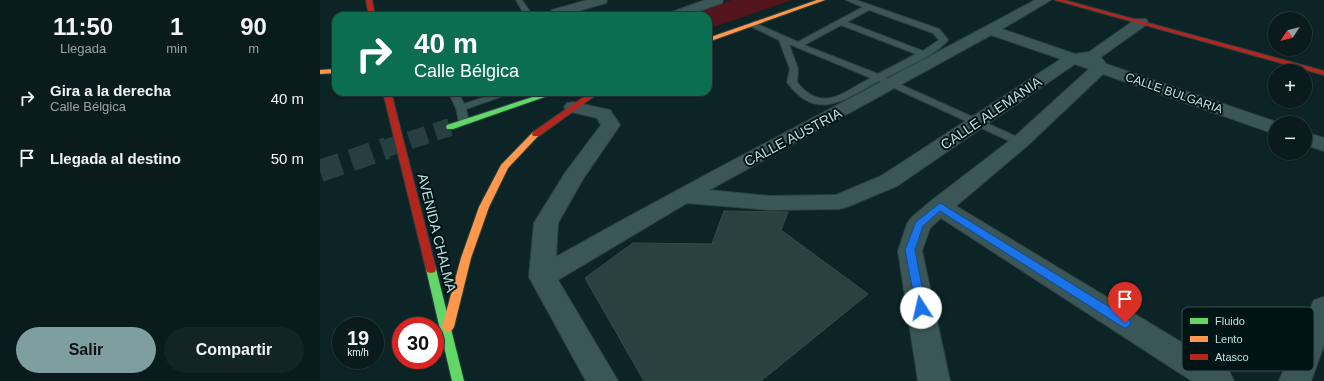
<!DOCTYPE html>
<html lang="es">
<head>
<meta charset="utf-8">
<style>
  :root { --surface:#091b1c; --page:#122425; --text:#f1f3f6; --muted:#99a1a3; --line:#29393b; --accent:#7e9ea0 }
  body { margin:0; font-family:Helvetica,sans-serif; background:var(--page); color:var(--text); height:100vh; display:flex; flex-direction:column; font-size:15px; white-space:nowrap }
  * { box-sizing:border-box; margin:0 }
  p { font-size:13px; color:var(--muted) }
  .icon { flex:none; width:22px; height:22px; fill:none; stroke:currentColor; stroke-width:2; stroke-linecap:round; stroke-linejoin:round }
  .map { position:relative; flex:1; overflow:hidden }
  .details { display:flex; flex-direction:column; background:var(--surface); width:320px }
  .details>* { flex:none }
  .guide { position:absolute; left:12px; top:12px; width:380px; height:84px; border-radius:12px; box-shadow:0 1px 3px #0004,0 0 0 1px var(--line); background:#0b6e4f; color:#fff; overflow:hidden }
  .needle { width:26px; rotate:234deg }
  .controls { position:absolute; left:948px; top:12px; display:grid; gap:8px }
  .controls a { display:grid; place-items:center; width:44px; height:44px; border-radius:50%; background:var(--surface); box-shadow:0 1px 3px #0004,0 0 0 1px var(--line); font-size:20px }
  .speed { position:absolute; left:12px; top:317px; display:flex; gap:8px; font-size:20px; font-weight:700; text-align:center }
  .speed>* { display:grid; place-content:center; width:52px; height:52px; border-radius:50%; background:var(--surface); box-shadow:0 1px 3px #0004,0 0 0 1px var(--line); line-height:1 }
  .speed small { font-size:10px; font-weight:400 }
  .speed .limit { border:6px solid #d22; background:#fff; color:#111 }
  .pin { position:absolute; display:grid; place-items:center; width:34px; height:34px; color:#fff; margin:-41px -17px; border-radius:50% 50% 50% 0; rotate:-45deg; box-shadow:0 0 4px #0007 }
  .pin .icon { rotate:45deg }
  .me { position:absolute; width:44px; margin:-22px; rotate:350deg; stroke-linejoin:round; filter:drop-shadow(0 0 3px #0008) }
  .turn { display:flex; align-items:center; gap:14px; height:84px; padding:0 16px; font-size:18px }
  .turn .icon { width:52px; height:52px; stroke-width:2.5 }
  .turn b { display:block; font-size:28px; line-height:34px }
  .eta { display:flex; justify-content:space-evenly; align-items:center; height:68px; text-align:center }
  .eta b { font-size:24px; font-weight:700; line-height:28px }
  .action { display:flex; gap:8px; margin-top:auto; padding:8px 16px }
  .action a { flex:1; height:46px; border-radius:24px; background:var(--accent); color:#111; font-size:16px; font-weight:700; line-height:46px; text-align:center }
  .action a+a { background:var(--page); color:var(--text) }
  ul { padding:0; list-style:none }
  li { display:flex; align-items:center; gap:12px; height:60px; padding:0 16px }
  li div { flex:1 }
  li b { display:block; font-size:15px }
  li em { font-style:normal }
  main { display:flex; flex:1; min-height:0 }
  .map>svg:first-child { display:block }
  .green { fill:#53141c }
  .building { fill:#294241; stroke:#324c4c }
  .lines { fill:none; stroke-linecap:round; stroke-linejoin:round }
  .secondary-tunnel-far1 { stroke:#264042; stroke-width:18; stroke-dasharray:18 9; stroke-linecap:butt }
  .secondary-tunnel { stroke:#264042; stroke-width:22; stroke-dasharray:22 11; stroke-linecap:butt }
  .lane-casing { stroke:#2d4041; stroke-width:2 }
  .street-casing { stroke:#2d4041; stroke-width:2 }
  .fast-casing { stroke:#2d4041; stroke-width:2 }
  .slow-casing { stroke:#2d4041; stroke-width:2 }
  .jam-casing { stroke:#2d4041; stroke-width:2 }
  .lane { fill:#3b5657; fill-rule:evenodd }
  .street { fill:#3b5657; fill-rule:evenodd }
  .fast { fill:#63d668; fill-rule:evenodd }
  .slow { fill:#ff974d; fill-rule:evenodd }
  .jam { fill:#b3261e; fill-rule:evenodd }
  .route { fill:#1a73e8; stroke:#114b97 }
  .labels { text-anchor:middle; stroke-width:4; stroke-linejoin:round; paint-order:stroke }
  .far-street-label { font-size:12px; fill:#bce0e1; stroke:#001415 }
  .street-label { font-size:14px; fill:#bce0e1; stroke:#001415 }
  .key { fill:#001415; stroke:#385152; stroke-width:1 }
  .key-label { font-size:11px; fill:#bce0e1 }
</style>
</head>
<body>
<main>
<section class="details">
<div class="eta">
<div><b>11:50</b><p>Llegada</p></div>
<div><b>1</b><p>min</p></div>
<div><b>90</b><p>m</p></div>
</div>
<ul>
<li><svg class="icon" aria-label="right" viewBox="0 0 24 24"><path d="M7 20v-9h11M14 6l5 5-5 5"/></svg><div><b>Gira a la derecha</b><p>Calle Bélgica</p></div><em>40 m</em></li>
<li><svg class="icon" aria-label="arrive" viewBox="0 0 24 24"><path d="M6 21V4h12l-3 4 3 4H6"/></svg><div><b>Llegada al destino</b></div><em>50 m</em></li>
</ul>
<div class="action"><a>Salir</a><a>Compartir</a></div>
</section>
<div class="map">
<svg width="1004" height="381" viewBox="0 0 1004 381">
  <rect width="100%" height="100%" fill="#0c2426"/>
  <!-- green -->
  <polygon class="green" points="411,0 472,0 388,29 388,16 369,16"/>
  <!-- building -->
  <polygon class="building" points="404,211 468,212 461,230 548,294 441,381 324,381 265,278 313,243 392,244"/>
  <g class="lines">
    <!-- secondary-tunnel-far1 -->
    <polyline class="secondary-tunnel-far1" points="64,149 130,127"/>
    <!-- secondary-tunnel -->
    <polyline class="secondary-tunnel" points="0,171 67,148"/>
    <defs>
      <g id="lane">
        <polygon points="196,0 202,0 213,16 205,16"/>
        <path d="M526,0H536L619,29L628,40C615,56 584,68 566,78L704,140L705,142L704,144H696L559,81C525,99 496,123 467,82L470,69L459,40L428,25L435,23L478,42L543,7ZM549,10L613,33L619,40L603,51L527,22ZM521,25L596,54L558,74L484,45ZM469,44L551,78C523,92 502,114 477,82L478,69Z"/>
        <polygon points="128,92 138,92 144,104 180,92 194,92 146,109 149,122 144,125 139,122 136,108"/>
      </g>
      <g id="street">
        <polygon points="267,0 287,0 286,3 241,16 232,16 230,13 232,10"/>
        <polygon points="385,0 403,0 402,3 366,16 347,16 349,13"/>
        <path d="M715,0H731L682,29L755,54L769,52L816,19H826L828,22L826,25L781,57L786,64L959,123H955V134L783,74L707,146L636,206L909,371L914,381H872L621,218L610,228L602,251L630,381H598L578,251L587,224L591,218L611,201L693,138L769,69L755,64L577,186L527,207L519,209L450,210L367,203L238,280L298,381H266L209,277L214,223L245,173L281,125L277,118L247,111L244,107L247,103L253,102L290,110L300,125L263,179L238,223L236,257C394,168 556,86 715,0ZM671,35L741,59L561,176L516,195L450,196L389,190Z"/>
        <polygon points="985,132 1004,138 1004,151 985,145"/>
        <polygon points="1004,297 1004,345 991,381 959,381 994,300"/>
      </g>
      <g id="fast">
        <polygon points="228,92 239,92 133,129 127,129 126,127 127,125"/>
        <polygon points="111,265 115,266 116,269 144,381 132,381 106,269 107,266"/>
      </g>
      <g id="slow">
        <polygon points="497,0 505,0 388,42 388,38"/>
        <polygon points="16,69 16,73 0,74 0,70"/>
        <polygon points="213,132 216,132 220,134 188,168 169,207 151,258 134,327 132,330 128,332 124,330 122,327 141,258 159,207 181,165"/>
      </g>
      <g id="jam">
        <polygon points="46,0 52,0 55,16 49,16"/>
        <polygon points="735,0 744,0 1004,71 1004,75"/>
        <polygon points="63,92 71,92 116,269 115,272 111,273 107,272 106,269"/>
        <polygon points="271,92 280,92 219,136 213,136 212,134 213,132"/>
      </g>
    </defs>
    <!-- lane casing -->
    <use href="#lane" class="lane-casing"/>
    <!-- street casing -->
    <use href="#street" class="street-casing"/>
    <!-- fast casing -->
    <use href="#fast" class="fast-casing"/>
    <!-- slow casing -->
    <use href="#slow" class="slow-casing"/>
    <!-- jam casing -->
    <use href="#jam" class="jam-casing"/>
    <!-- lane -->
    <use href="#lane" class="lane"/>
    <!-- street -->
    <use href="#street" class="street"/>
    <!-- fast -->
    <use href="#fast" class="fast"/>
    <!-- slow -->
    <use href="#slow" class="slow"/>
    <!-- jam -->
    <use href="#jam" class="jam"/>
  </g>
  <!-- route -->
  <polygon class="route" points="620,203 809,319 811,323 809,326 805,328 801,326 620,211 603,226 595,250 606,308 605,312 597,312 585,250 596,222"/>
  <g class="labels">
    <!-- far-street labels -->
    <g class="far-street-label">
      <text transform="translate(854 93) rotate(19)" y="4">CALLE BULGARIA</text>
    </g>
    <!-- street labels -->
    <g class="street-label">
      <text transform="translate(671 113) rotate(-34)" y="5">CALLE ALEMANIA</text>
      <text transform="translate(473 137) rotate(-28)" y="5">CALLE AUSTRIA</text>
      <text transform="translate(117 233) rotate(76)" y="5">AVENIDA CHALMA</text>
    </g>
  </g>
  <!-- legend -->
  <rect x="862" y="307" width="132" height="64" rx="6" class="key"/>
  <rect x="870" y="318" width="18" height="6" fill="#63d668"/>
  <rect x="870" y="336" width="18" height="6" fill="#ff974d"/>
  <rect x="870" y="354" width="18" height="6" fill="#b3261e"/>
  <g class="key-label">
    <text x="895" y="325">Fluido</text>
    <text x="895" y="343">Lento</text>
    <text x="895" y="361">Atasco</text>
  </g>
</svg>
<div class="controls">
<a><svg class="needle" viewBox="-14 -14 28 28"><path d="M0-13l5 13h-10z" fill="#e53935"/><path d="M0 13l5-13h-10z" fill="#99a1a3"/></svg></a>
<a>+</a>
<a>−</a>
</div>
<div class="speed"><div>19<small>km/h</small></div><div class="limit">30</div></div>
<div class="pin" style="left:805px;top:323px;background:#d93025"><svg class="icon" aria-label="arrive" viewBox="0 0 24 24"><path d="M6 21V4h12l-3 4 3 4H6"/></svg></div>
<svg class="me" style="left:601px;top:308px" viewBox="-20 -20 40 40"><circle r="19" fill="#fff"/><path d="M0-13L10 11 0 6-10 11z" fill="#1a73e8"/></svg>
<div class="guide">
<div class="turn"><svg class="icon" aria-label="right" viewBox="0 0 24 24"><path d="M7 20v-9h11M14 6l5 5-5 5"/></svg><div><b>40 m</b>Calle Bélgica</div></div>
</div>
</div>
</main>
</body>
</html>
